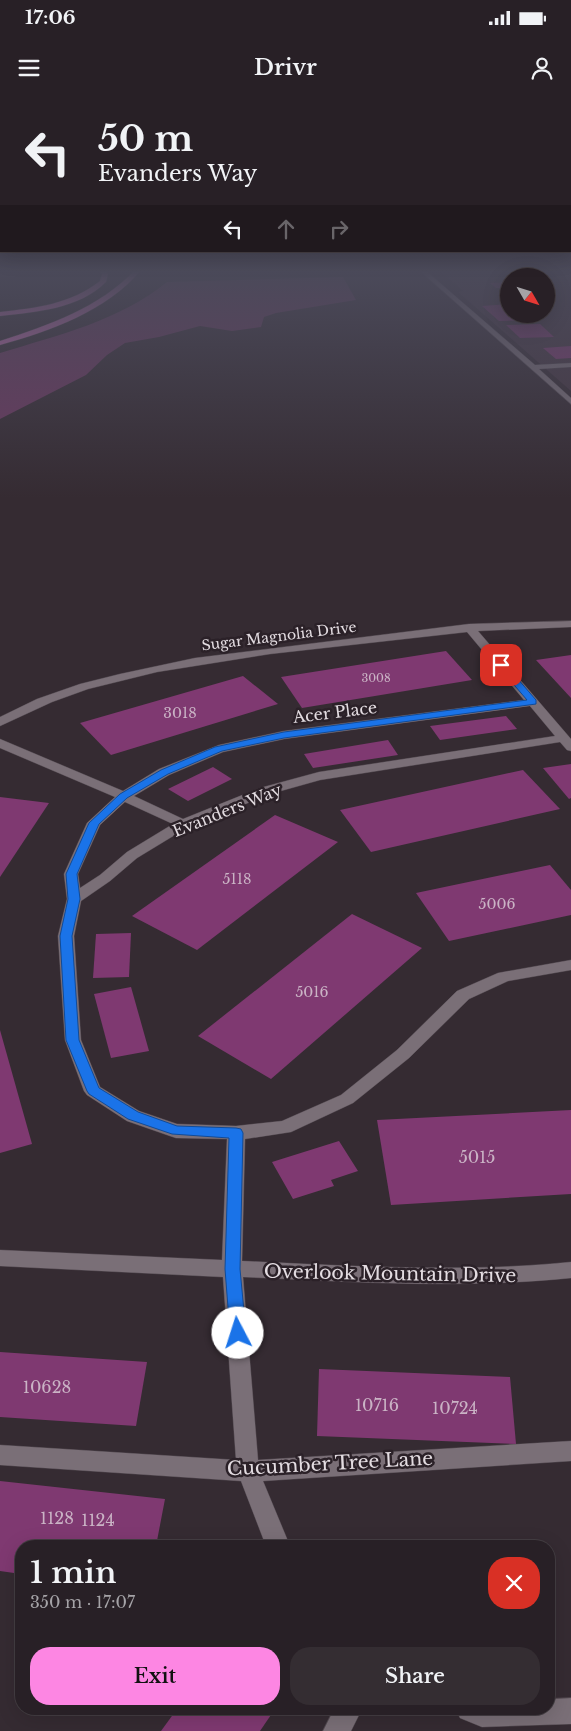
<!DOCTYPE html>
<html lang="en">
<head>
<meta charset="utf-8">
<style>
  :root { --surface:#282026; --page:#342d32; --text:#f1f3f6; --muted:#a5a3a7; --line:#443e43; --accent:#fd86e3 }
  body { margin:0; font-family:"Libre Baskerville",serif; background:var(--page); color:var(--text); height:100vh; display:flex; flex-direction:column; font-size:19px; white-space:nowrap }
  * { box-sizing:border-box; margin:0 }
  p { font-size:16px; color:var(--muted) }
  .icon { flex:none; width:28px; height:28px; fill:none; stroke:currentColor; stroke-width:2; stroke-linecap:round; stroke-linejoin:round }
  .map { position:relative; flex:1; overflow:hidden }
  .panel { position:absolute; left:15px; top:1440px; width:540px; height:175px; display:flex; flex-direction:column; background:var(--surface); border-radius:20px; box-shadow:0 5px 20px #0002,0 0 0 1px var(--line) }
  .panel>* { flex:none }
  .guide { position:absolute; left:0px; top:0px; width:571px; height:152px; box-shadow:0 5px 20px #0002,0 0 0 1px var(--line); background:#282026; color:var(--text); overflow:hidden }
  .needle { width:32px; rotate:129deg }
  .tools { position:absolute; left:500px; top:168px; display:grid; gap:10px }
  .tools a { display:grid; place-items:center; width:55px; height:55px; border-radius:50%; background:var(--surface); box-shadow:0 5px 20px #0002,0 0 0 1px var(--line); font-size:25px }
  .pin { position:absolute; display:grid; place-items:center; width:42px; height:42px; color:#fff; margin:-21px; border-radius:10px; box-shadow:0 2px 8px #0006 }
  .me { position:absolute; width:55px; margin:-28px; rotate:355deg; stroke-linejoin:round; filter:drop-shadow(0 0 4px #0008) }
  .turn { display:flex; align-items:center; gap:18px; height:105px; padding:0 15px; font-size:22px }
  .turn .icon { width:65px; height:65px; stroke-width:2.5 }
  .turn b { display:block; font-size:35px; line-height:42px }
  .lanes { display:flex; align-items:center; height:48px; padding:0 15px; background:#0003; justify-content:center; gap:25px; direction:ltr }
  .lanes .off { opacity:.35 }
  .round { display:grid; place-items:center; flex:none; width:52px; height:52px; border-radius:20px; background:var(--page) }
  .headline { display:flex; align-items:center; justify-content:space-between; height:85px; padding:0 15px }
  h1 { font-size:30px; font-weight:600; line-height:38px }
  .primary-button { display:flex; gap:10px; margin-top:auto; padding:10px 15px }
  .primary-button a { flex:1; height:58px; border-radius:20px; background:var(--accent); color:#111; font-size:20px; font-weight:600; line-height:58px; text-align:center }
  .primary-button a+a { background:var(--page); color:var(--text) }
  .status { display:flex; justify-content:space-between; align-items:center; height:35px; padding:0 25px; background:var(--surface); direction:ltr }
  .status svg { height:14px; fill:currentColor }
  header { display:flex; justify-content:space-between; align-items:center; height:65px; padding:0 15px; background:var(--surface); font-size:22px; font-weight:600 }
  .map>svg:first-child { display:block }
  .built { fill:#443540; fill-rule:evenodd }
  .green { fill:#6b385f }
  .building { fill:#7f3971 }
  .lines { fill:none; stroke-linecap:round; stroke-linejoin:round }
  .minor-casing { stroke:#50474e; stroke-width:1 }
  .motorway-casing { stroke:#50474e; stroke-width:1 }
  .minor { fill:#7a6f77; fill-rule:evenodd }
  .motorway { fill:#c76db3; fill-rule:evenodd }
  .route { fill:#1a73e8; stroke:#114b97 }
  .labels { text-anchor:middle; stroke-width:5; stroke-linejoin:round; paint-order:stroke }
  .far-number-label { font-size:11px; fill:#cab3c5 }
  .far-street-label { font-size:14px; fill:#e3dce1; stroke:#2b2128 }
  .number-label { font-size:14px; fill:#cab3c5 }
  .street-label { font-size:16px; fill:#e3dce1; stroke:#2b2128 }
  .near-number-label { font-size:16px; fill:#cab3c5 }
  .near-street-label { font-size:19px; fill:#e3dce1; stroke:#2b2128 }
</style>
</head>
<body>
<div class="status"><b>17:06</b><svg viewBox="0 0 49 12"><path d="M0 12V9h3v3zM5 12V6h3v6zM10 12V3h3v9zM15 12V0h3v12zM26 1h20v11H26zM47 4h2v5h-2z"/></svg></div>
<header><svg class="icon" aria-label="menu" viewBox="0 0 24 24"><path d="M4 6h16M4 12h16M4 18h16"/></svg>Drivr<svg class="icon" aria-label="person" viewBox="0 0 24 24"><circle cx="12" cy="8" r="4"/><path d="M4 21q1-7 8-7t8 7"/></svg></header>
<div class="map">
<svg width="571" height="1631" viewBox="0 0 571 1631">
  <rect width="100%" height="100%" fill="#352b32"/>
  <!-- built -->
  <path class="built" d="M439,170H571V291L458,192L463,191ZM509,176H546V214H509Z"/>
  <!-- green -->
  <path class="green" d="M343,177L356,200L276,213L264,217L261,227L232,231L200,226L159,237L125,243L107,255L86,275L0,319V253C58,235 119,221 167,182Z"/>
  <!-- building -->
  <g class="building">
    <polygon points="509,182 509,188 496,188 490,183"/>
    <polygon points="509,204 509,214 527,214 533,220 499,221 482,206"/>
    <polygon points="540,224 554,237 520,238 506,225"/>
    <polygon points="571,246 571,258 556,259 543,248"/>
    <polygon points="446,551 472,580 302,608 281,577"/>
    <polygon points="571,555 571,598 536,560"/>
    <polygon points="243,576 278,604 111,655 80,623"/>
    <polygon points="506,616 517,629 440,640 430,626"/>
    <polygon points="388,640 398,655 313,668 304,654"/>
    <polygon points="571,664 571,698 569,699 543,668"/>
    <polygon points="213,667 232,679 188,701 168,689"/>
    <polygon points="523,670 560,709 371,752 340,710"/>
    <polygon points="0,697 49,703 0,777"/>
    <polygon points="275,715 338,742 197,850 132,816"/>
    <polygon points="550,765 571,790 571,815 449,841 416,793"/>
    <polygon points="352,814 422,848 271,979 198,936"/>
    <polygon points="131,833 129,877 93,878 96,834"/>
    <polygon points="131,887 149,951 111,958 94,894"/>
    <polygon points="0,930 32,1044 0,1053"/>
    <polygon points="571,1010 571,1094 391,1105 377,1020"/>
    <polygon points="339,1041 358,1071 331,1080 334,1086 293,1099 272,1062"/>
    <polygon points="0,1252 147,1262 136,1326 0,1317"/>
    <polygon points="319,1269 510,1277 516,1344 317,1336"/>
    <polygon points="0,1381 165,1399 156,1446 21,1446 21,1474 0,1471"/>
    <polygon points="177,1609 275,1609 260,1631 161,1631"/>
  </g>
  <g class="lines">
    <defs>
      <g id="minor">
        <polygon points="419,170 425,170 535,265 571,263 571,267 539,269 571,298 571,304"/>
        <path d="M571,521V527L478,531L571,639V651L567,650L560,642L320,680L270,694L188,727L137,758L110,781L81,801L74,836L81,940L100,987L139,1011L177,1024L236,1026L282,1021L341,995L397,950L457,891L498,873L571,860V870L508,881L469,899L409,958L353,1003L291,1032L245,1039L242,1161C351,1166 462,1173 571,1162V1178C462,1189 352,1182 243,1177L258,1360L571,1341V1361L263,1381L290,1446H266L241,1381L0,1365V1345L236,1360L223,1177L0,1166V1150L222,1160L227,1039L176,1038L170,1036L127,1021L87,995L84,991L65,940L58,836L67,799L64,774L87,723L115,697L0,648V639L123,691L159,669L219,645L284,631L524,600L467,532L270,554L157,572L88,589L52,602L0,626V617L37,599L80,584L120,574L195,558L469,524ZM530,606L555,636L319,672L260,688L183,719L134,696L169,675L223,652L284,639ZM125,702L173,724L127,752L100,775L80,788L78,774L100,725Z"/>
        <polygon points="571,1598 571,1624 482,1627 460,1618 456,1609 549,1609 549,1599"/>
        <polygon points="334,1609 362,1609 351,1631 323,1631"/>
      </g>
      <g id="motorway">
        <path d="M100,170H106L108,174L106,182C79,209 36,212 0,216V212C36,208 71,204 100,181L102,174Z"/>
        <path d="M135,170H141C107,211 50,231 0,245V241C49,225 99,208 135,170Z"/>
      </g>
    </defs>
    <!-- minor casing -->
    <use href="#minor" class="minor-casing"/>
    <!-- motorway casing -->
    <use href="#motorway" class="motorway-casing"/>
    <!-- minor -->
    <use href="#minor" class="minor"/>
    <!-- motorway -->
    <use href="#motorway" class="motorway"/>
  </g>
  <!-- sky -->
  <linearGradient id="sky" x2="0" y2="1"><stop stop-color="#1d181c"/><stop offset="0.43" stop-color="#4b4a5a"/><stop offset="1" stop-color="#4b4a5a" stop-opacity="0"/></linearGradient>
  <rect width="571" height="398" fill="url(#sky)"/>
  <!-- route -->
  <polygon class="route" points="501,562 504,563 536,600 536,604 284,638 222,651 168,674 127,698 99,724 77,774 80,799 72,836 79,940 99,988 138,1012 177,1026 236,1028 241,1029 243,1033 240,1169 246,1233 243,1238 238,1240 232,1238 230,1233 225,1169 229,1038 172,1034 128,1019 89,994 87,991 66,940 60,836 68,799 66,774 89,723 120,694 161,670 215,647 284,632 527,600 497,565"/>
  <g class="labels">
    <!-- far-number labels -->
    <g class="far-number-label">
      <text x="376" y="582">3008</text>
    </g>
    <!-- far-street labels -->
    <g class="far-street-label">
      <text transform="translate(279 536) rotate(-7)" y="5">Sugar Magnolia Drive</text>
    </g>
    <!-- number labels -->
    <g class="number-label">
      <text x="180" y="618">3018</text>
      <text x="237" y="784">5118</text>
      <text x="497" y="809">5006</text>
      <text x="312" y="897">5016</text>
    </g>
    <!-- street labels -->
    <g class="street-label">
      <text transform="translate(335 612) rotate(-7)" y="6">Acer Place</text>
      <text transform="translate(227 710) rotate(-22)" y="6">Evanders Way</text>
    </g>
    <!-- near-number labels -->
    <g class="near-number-label">
      <text x="477" y="1063">5015</text>
      <text x="47" y="1293">10628</text>
      <text x="377" y="1311">10716</text>
      <text x="455" y="1314">10724</text>
      <text x="57" y="1424">1128</text>
      <text x="98" y="1426">1124</text>
    </g>
    <!-- near-street labels -->
    <g class="near-street-label">
      <text transform="translate(390 1173) rotate(1)" y="7">Overlook Mountain Drive</text>
      <text transform="translate(330 1363) rotate(-3)" y="7">Cucumber Tree Lane</text>
    </g>
  </g>
</svg>
<div class="tools">
<a><svg class="needle" viewBox="-14 -14 28 28"><path d="M0-13l5 13h-10z" fill="#e53935"/><path d="M0 13l5-13h-10z" fill="#a5a3a7"/></svg></a>
</div>
<div class="pin" style="left:501px;top:565px;background:#d93025"><svg class="icon" aria-label="arrive" viewBox="0 0 24 24"><path d="M6 21V4h12l-3 4 3 4H6"/></svg></div>
<svg class="me" style="left:238px;top:1233px" viewBox="-20 -20 40 40"><circle r="19" fill="#fff"/><path d="M0-13L10 11 0 6-10 11z" fill="#1a73e8"/></svg>
<div class="guide">
<div class="turn"><svg class="icon" aria-label="left" viewBox="0 0 24 24"><path d="M17 20v-9H6M10 6l-5 5 5 5"/></svg><div><b>50 m</b>Evanders Way</div></div>
<div class="lanes"><svg class="icon" aria-label="left" viewBox="0 0 24 24"><path d="M17 20v-9H6M10 6l-5 5 5 5"/></svg><svg class="icon off" aria-label="ahead" viewBox="0 0 24 24"><path d="M12 20V5M6 11l6-6 6 6"/></svg><svg class="icon off" aria-label="right" viewBox="0 0 24 24"><path d="M7 20v-9h11M14 6l5 5-5 5"/></svg></div>
</div>
<section class="panel">
<div class="headline"><div><h1>1 min</h1><p>350 m · 17:07</p></div><a class="round" style="background:#d93025;color:#fff"><svg class="icon" aria-label="close" viewBox="0 0 24 24"><path d="M6 6l12 12M18 6L6 18"/></svg></a></div>
<div class="primary-button"><a>Exit</a><a>Share</a></div>
</section>
</div>
</body>
</html>
